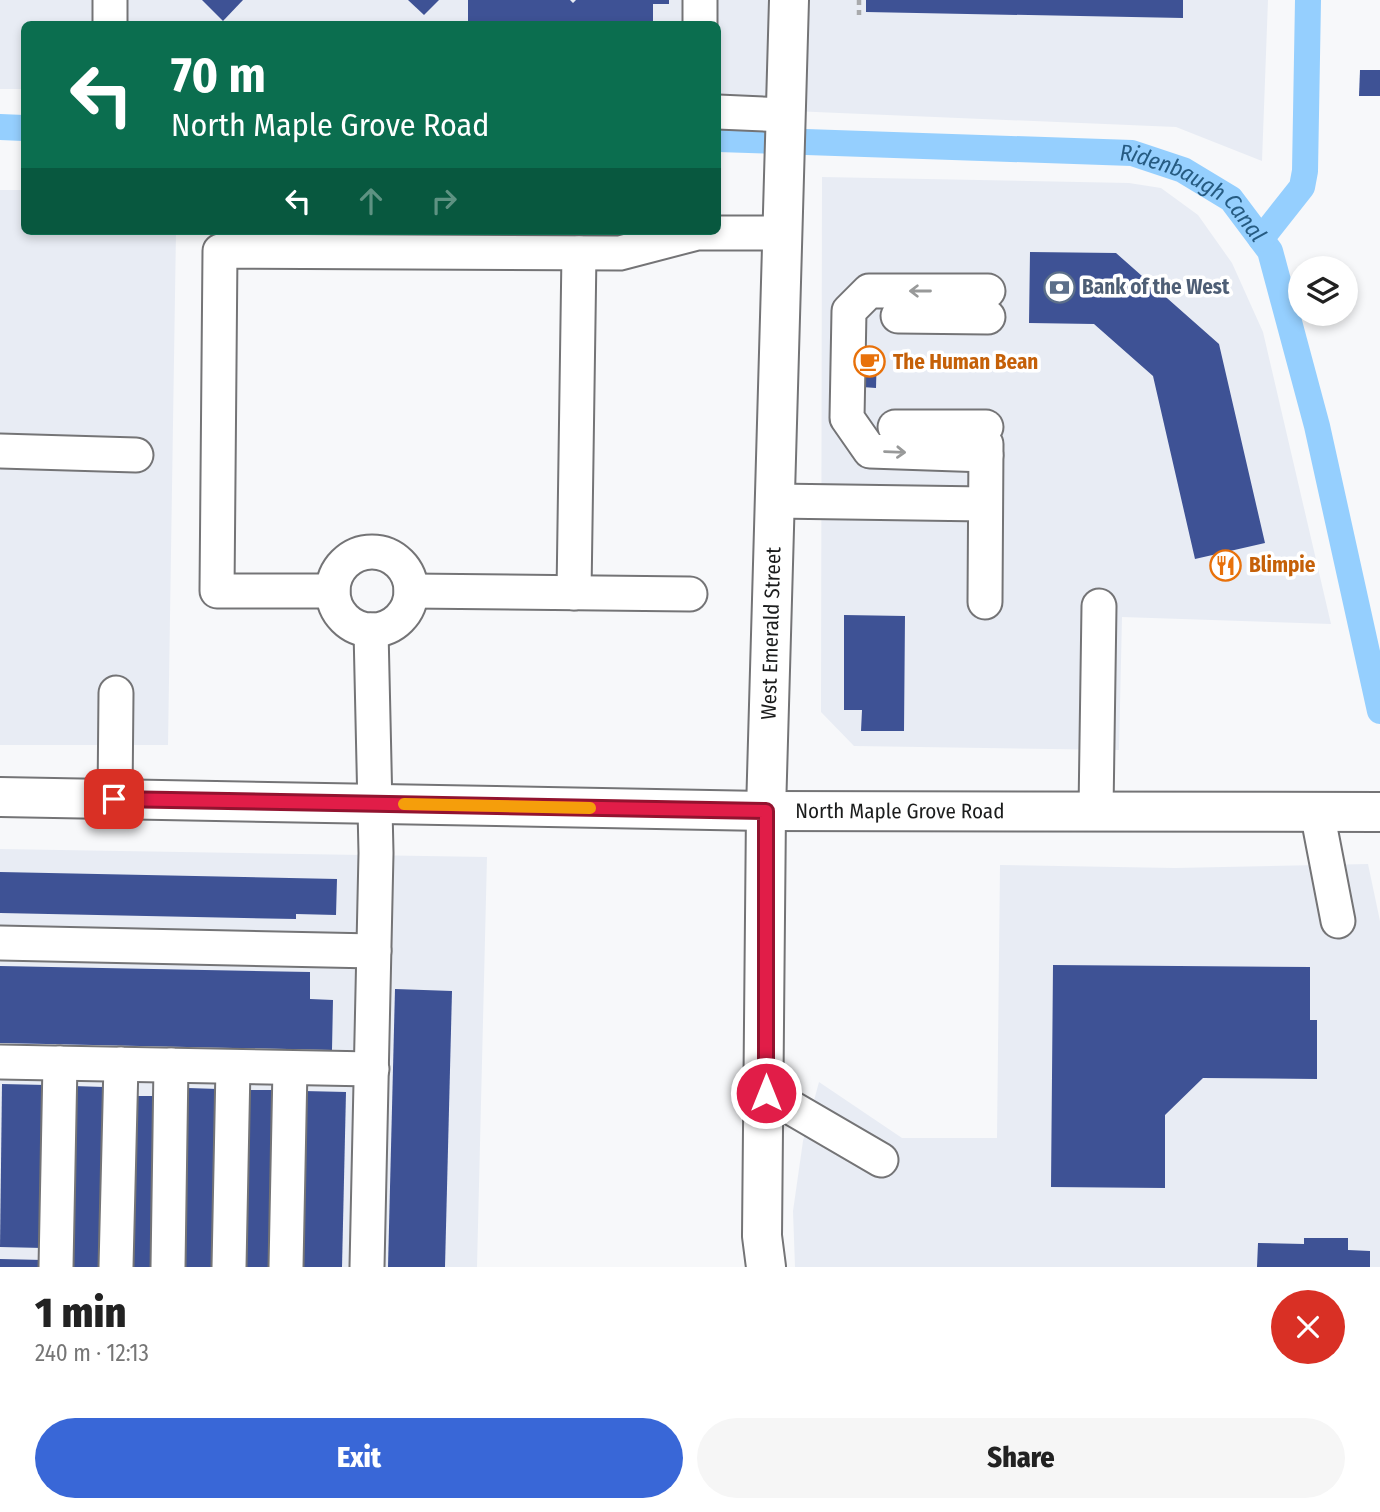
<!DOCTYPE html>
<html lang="en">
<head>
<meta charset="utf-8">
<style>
  :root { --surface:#fff; --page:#f6f6f6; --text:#222; --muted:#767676; --accent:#3967d7 }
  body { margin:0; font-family:"Fira Sans Condensed",sans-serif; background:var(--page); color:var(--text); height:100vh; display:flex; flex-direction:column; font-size:26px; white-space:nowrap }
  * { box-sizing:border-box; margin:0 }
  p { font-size:23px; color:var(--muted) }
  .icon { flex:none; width:38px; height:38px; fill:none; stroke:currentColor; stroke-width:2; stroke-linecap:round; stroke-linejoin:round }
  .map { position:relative; height:1267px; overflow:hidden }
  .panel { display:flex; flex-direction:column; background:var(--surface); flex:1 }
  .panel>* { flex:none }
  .top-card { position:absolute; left:21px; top:21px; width:700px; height:214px; border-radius:10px; box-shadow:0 4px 10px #0003; background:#0b6e4f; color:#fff; overflow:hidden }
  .controls { position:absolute; left:1288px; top:256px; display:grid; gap:14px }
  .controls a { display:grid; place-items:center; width:70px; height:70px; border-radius:50%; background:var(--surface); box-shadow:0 4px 10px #0003; font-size:35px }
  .pin { position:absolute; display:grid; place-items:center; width:60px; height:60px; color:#fff; margin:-30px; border-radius:14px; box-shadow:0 4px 10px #0006 }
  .me { position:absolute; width:77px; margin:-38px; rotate:0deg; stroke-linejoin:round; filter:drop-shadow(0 0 5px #0008) }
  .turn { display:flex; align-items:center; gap:24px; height:147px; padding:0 35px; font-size:32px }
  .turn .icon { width:91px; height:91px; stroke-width:2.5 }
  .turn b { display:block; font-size:49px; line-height:60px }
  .lanes { display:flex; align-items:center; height:66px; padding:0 35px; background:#0003; justify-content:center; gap:35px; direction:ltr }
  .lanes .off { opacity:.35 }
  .round { display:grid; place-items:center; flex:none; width:74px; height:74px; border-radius:37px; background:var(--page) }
  .summary { display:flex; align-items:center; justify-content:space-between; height:119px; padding:0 35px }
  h1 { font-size:42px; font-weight:800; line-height:52px }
  .button { display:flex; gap:14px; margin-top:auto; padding:14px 35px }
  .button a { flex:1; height:80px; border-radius:42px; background:var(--accent); color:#fff; font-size:28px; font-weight:800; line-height:80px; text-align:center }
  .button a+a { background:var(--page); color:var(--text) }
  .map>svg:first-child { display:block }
  .built { fill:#e8ecf4 }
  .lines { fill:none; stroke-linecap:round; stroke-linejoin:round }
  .canal { stroke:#95cffe; stroke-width:26 }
  .building { fill:#3e5295 }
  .minor-casing { stroke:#747476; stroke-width:37 }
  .major-casing { stroke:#747476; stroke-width:42 }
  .path { stroke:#a9aaac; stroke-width:4.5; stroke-dasharray:5 5; stroke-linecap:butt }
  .minor { stroke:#fff; stroke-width:33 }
  .major { stroke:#fff; stroke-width:38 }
  .oneway { stroke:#989999 }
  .route-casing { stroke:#92132f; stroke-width:18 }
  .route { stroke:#e11d48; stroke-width:12 }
  .slow { stroke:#f59e0b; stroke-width:12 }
  .labels { text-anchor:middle; stroke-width:7; stroke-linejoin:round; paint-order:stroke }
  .service-label { font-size:21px; font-weight:bold; fill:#4e5e75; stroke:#fff; text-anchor:start }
  .food-label { font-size:21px; font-weight:bold; fill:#c56008; stroke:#fff; text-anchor:start }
  .street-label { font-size:21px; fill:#1b1c1c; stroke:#fff }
  .water-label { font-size:23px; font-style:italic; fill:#265b82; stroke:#fff }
</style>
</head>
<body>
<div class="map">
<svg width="1380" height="1267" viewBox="0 0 1380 1267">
  <rect width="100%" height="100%" fill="#f7f8fa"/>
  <!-- built -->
  <g class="built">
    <polygon points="0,0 1268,0 1262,161 1176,127 718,108 718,24 24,24 24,89 0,89"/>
    <polygon points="822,177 1129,183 1161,188 1198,215 1232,263 1263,332 1331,624 1122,617 1119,750 854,746 821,712"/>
    <polygon points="0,190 24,190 24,231 176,231 168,745 0,745"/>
    <polygon points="0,849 487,857 477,1267 0,1267"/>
    <polygon points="1368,864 1380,921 1380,1267 795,1267 793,1211 803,1141 819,1082 902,1138 997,1138 1000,865 1175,868"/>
  </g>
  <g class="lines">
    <!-- canal -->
    <g class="canal">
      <polyline points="0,127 24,128"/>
      <path id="s1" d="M718,139L1132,153L1183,170L1231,199L1270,251L1317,426L1380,711"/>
      <polyline points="1261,239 1302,187 1305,171 1308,0"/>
    </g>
  </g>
  <!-- building -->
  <g class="building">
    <polygon points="202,0 243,0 223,21"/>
    <polygon points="408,0 439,0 424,15"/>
    <polygon points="468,0 570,0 573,3 576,0 669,0 669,4 653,4 653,24 468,24"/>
    <polygon points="866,0 1183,0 1183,18 866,12"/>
    <polygon points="1360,70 1380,70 1380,96 1359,96"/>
    <polygon points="1030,252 1116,253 1219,344 1265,543 1195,559 1153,376 1094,324 1029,323"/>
    <polygon points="863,348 877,349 876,388 862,387"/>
    <polygon points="844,615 905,616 904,731 861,731 862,710 844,710"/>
    <polygon points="0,872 337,879 336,915 296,914 296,919 0,913"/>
    <polygon points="1053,965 1310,967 1310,1020 1317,1020 1317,1079 1203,1078 1165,1115 1165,1188 1051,1187"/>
    <polygon points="0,966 310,972 310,999 333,1000 332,1050 0,1043"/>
    <polygon points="395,989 452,991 445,1267 388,1267"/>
    <polygon points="2,1084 46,1085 43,1248 0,1247"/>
    <polygon points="73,1086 104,1087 101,1267 69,1267"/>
    <polygon points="188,1088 218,1089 214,1267 184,1267"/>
    <polygon points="245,1090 276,1090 273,1267 242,1267"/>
    <polygon points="304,1091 346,1092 342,1267 299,1267"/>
    <polygon points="129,1096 159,1096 156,1267 126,1267"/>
    <polygon points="1304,1238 1348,1238 1348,1250 1370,1251 1370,1267 1257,1267 1258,1243 1304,1244"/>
    <polygon points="0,1259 43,1260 43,1267 0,1267"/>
  </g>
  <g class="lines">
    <defs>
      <g id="minor">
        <polyline points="110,0 110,24"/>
        <polyline points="700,24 700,0"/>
        <polyline points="718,112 786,115"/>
        <polyline points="898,316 988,317"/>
        <polyline points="895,427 986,427"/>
        <polyline points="0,451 136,455"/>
        <polyline points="986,455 870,451 847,418 849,311 869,291 988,291"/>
        <polyline points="775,501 985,504"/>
        <circle cx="372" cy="591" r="39"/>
        <polyline points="333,591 217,591 220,251 620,253 697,233 783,233"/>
        <polyline points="411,591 690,594"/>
        <polyline points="574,593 579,253"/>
        <polyline points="985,602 986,444"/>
        <polyline points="115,799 116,693"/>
        <polyline points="1096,810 1099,606"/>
        <polyline points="1317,812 1338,921"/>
        <polyline points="0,943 374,951"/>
        <polyline points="0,1062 372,1069"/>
        <polyline points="766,1093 881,1160"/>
        <polyline points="56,1267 60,1063"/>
        <polyline points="116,1267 121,1064"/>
        <polyline points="168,1267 171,1065"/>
        <polyline points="229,1267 233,1067"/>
        <polyline points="286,1267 290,1068"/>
        <polyline points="367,1267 376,853 371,630"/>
      </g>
      <g id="major">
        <path id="s2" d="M0,797L766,811L1380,812"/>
        <path id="s3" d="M766,1267L762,1236L766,811L789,0"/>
      </g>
    </defs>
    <!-- minor casing -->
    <use href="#minor" class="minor-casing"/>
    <!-- major casing -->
    <use href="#major" class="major-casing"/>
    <!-- path -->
    <polyline class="path" points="859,15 859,0"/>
    <!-- minor -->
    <use href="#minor" class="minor"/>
    <!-- major -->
    <use href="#major" class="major"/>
  </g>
  <!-- one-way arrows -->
  <defs><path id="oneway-shaft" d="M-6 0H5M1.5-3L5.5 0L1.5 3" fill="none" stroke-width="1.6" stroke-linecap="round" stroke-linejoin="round" transform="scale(1.75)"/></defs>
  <g class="oneway">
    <use href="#oneway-shaft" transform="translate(920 291) rotate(180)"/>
    <use href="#oneway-shaft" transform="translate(895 452) rotate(2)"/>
  </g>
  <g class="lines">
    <defs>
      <polyline id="route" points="114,799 766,811 766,1093"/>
    </defs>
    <!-- route casing -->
    <use href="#route" class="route-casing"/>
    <!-- route -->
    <use href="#route" class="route"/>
    <!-- slow -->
    <polyline class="slow" points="404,804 590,808"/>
  </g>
  <!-- icons -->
  <defs>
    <symbol id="bank-ring" viewBox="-11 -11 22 22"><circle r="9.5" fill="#fff" stroke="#5c6f8a" stroke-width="1.5"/><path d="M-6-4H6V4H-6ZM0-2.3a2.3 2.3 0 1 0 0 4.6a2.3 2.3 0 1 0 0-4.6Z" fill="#5c6f8a"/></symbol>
    <symbol id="cafe-ring" viewBox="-11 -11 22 22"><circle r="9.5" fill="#fff" stroke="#e8710a" stroke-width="1.5"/><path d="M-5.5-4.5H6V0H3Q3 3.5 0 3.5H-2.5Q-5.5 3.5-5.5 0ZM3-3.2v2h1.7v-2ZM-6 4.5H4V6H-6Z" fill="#e8710a"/></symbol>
    <symbol id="restaurant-ring" viewBox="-11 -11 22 22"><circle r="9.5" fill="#fff" stroke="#e8710a" stroke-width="1.5"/><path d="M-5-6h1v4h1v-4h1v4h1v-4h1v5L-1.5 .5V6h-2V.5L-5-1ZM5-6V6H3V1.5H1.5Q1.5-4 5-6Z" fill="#e8710a"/></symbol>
  </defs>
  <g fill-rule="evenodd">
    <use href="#bank-ring" x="1042" y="270" width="35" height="35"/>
    <use href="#cafe-ring" x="852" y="344" width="35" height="35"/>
    <use href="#restaurant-ring" x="1208" y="548" width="35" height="35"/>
  </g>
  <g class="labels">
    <!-- service labels -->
    <g class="service-label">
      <text x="1082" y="294">Bank of the West</text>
    </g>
    <!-- food labels -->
    <g class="food-label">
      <text x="893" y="369">The Human Bean</text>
      <text x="1249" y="572">Blimpie</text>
    </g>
    <!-- street labels -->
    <g class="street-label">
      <text dy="7" stroke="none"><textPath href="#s3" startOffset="634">West Emerald Street</textPath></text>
      <text dy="7" stroke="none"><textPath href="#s2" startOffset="900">North Maple Grove Road</textPath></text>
    </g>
    <!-- water labels -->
    <g class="water-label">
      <text dy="8" stroke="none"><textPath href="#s1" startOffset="488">Ridenbaugh Canal</textPath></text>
    </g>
  </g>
</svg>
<div class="controls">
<a><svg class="icon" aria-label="layers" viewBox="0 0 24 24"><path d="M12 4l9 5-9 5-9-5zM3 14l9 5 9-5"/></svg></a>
</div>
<div class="pin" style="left:114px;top:799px;background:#d93025"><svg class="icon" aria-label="arrive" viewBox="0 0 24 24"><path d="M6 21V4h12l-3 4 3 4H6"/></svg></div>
<svg class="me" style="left:766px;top:1093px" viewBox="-20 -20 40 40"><circle r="17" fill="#e11d48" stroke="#fff" stroke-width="3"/><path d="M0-11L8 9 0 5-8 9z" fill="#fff"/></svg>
<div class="top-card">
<div class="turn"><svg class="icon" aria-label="left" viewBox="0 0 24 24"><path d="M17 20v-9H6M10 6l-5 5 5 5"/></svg><div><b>70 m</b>North Maple Grove Road</div></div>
<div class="lanes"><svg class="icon" aria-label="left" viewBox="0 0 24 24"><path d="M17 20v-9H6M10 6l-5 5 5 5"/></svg><svg class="icon off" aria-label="ahead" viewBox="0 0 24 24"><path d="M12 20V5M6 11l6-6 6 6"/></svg><svg class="icon off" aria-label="right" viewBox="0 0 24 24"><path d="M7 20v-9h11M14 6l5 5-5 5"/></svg></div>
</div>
</div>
<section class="panel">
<div class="summary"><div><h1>1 min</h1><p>240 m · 12:13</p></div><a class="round" style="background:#d93025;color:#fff"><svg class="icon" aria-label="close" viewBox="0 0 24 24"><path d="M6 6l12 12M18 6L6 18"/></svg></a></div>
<div class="button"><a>Exit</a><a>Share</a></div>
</section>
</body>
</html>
